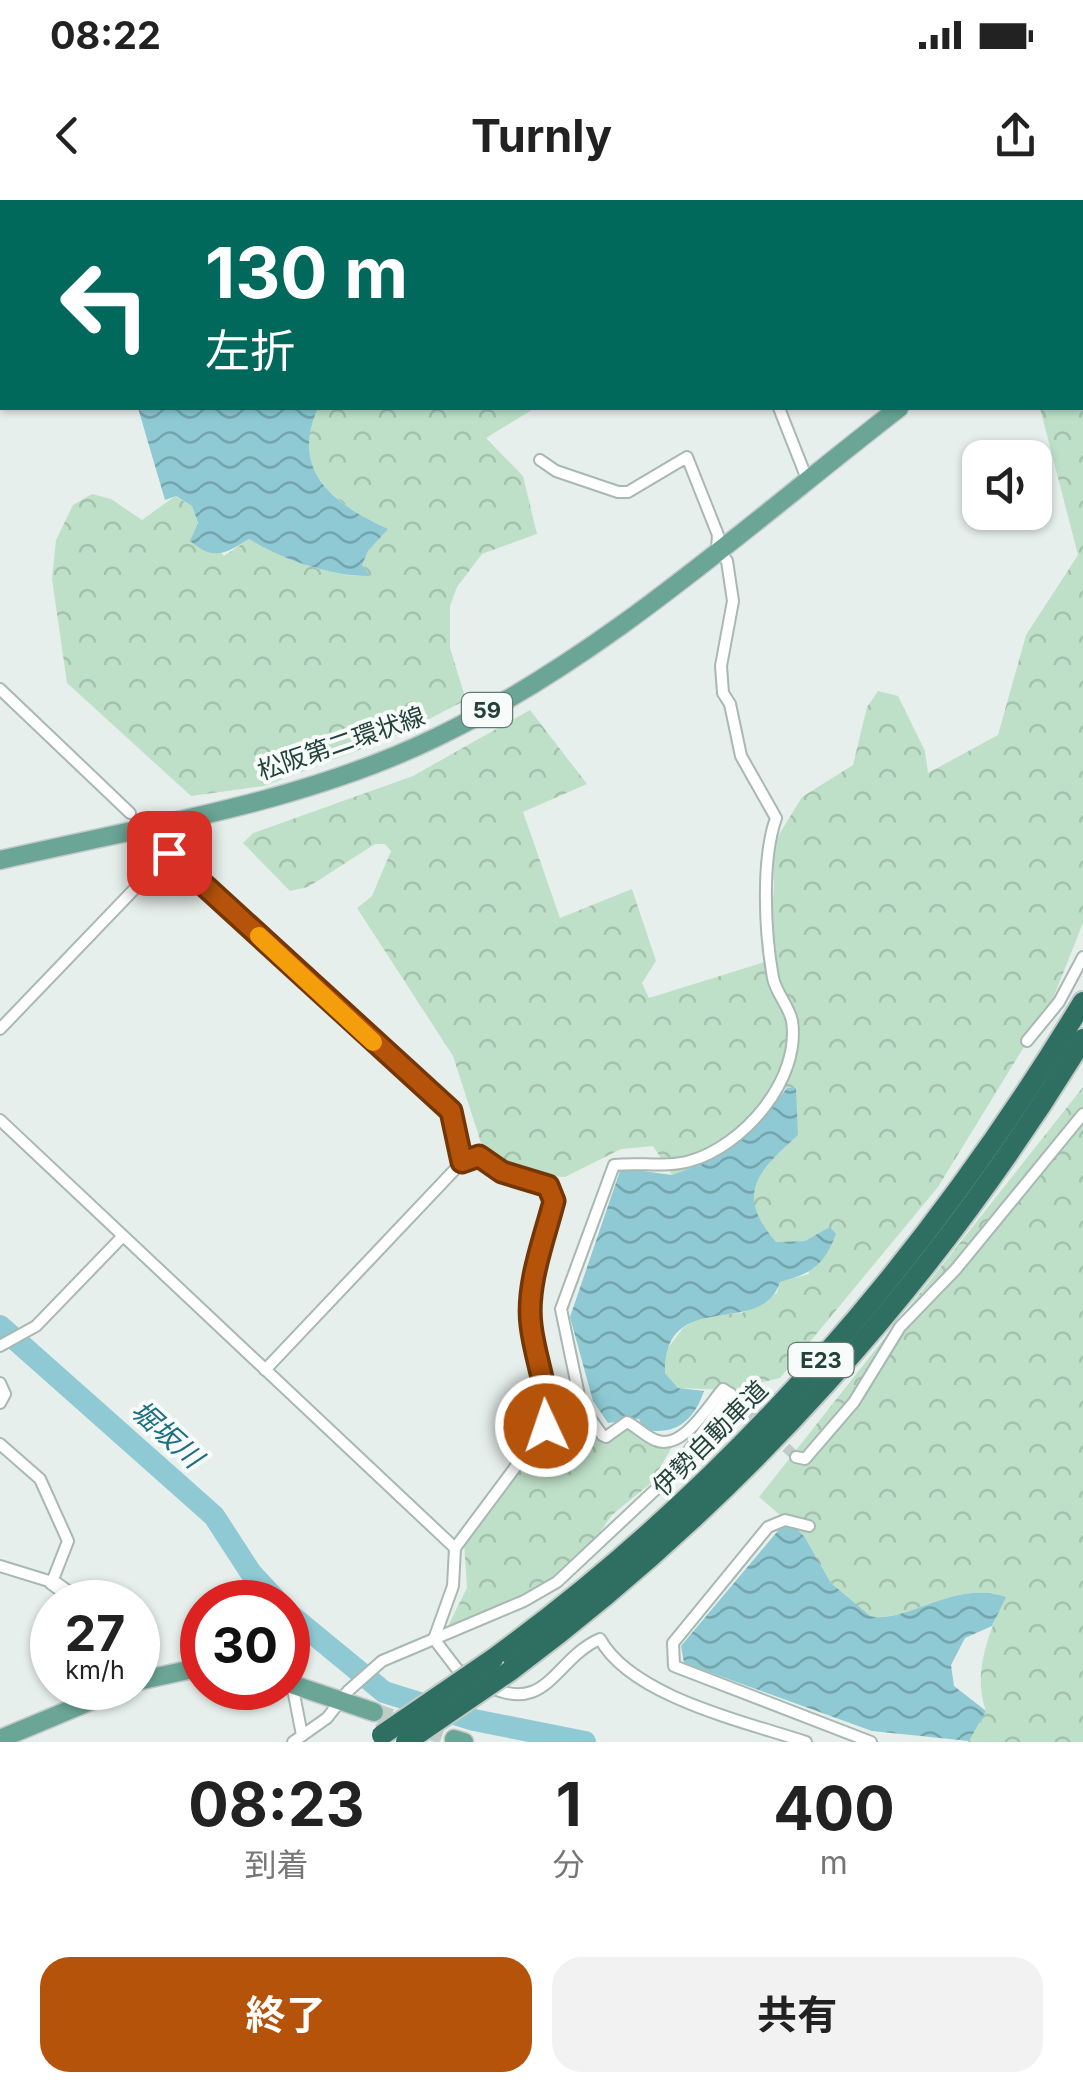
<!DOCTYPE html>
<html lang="ja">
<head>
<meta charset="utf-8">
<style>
  :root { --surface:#fff; --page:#f2f2f2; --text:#222; --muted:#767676; --accent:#b45309 }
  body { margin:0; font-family:Inter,"Noto Sans JP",sans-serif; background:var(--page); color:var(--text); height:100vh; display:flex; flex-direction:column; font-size:38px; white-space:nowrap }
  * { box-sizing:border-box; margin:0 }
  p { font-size:32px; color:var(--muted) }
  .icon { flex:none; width:55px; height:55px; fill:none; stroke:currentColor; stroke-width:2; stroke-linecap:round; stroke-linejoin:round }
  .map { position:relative; height:1542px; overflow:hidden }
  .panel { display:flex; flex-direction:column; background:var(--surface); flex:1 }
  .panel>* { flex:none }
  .top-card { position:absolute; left:0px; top:0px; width:1085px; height:210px; box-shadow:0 2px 8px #0004; background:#00695c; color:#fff; overflow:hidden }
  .buttons { position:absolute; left:962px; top:240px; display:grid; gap:20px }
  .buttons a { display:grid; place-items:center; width:90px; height:90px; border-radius:20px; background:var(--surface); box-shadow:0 2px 8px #0004; font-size:50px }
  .speed { position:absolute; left:30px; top:1380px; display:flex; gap:20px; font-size:50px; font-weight:700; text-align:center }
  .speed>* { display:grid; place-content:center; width:130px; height:130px; border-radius:50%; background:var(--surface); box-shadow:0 2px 8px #0004; line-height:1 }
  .speed small { font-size:25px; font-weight:400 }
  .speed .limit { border:15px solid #d22; background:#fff; color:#111 }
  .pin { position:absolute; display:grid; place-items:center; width:85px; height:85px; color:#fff; margin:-42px; border-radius:20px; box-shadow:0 5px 15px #0006 }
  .me { position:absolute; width:110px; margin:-55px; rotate:357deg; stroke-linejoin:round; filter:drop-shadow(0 0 8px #0008) }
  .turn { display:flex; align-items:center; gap:35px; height:210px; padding:0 40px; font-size:45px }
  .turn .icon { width:130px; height:130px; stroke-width:2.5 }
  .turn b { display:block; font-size:70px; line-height:85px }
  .eta { display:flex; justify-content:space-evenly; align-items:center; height:170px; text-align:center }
  .eta b { font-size:60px; font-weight:700; line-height:70px }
  .cta { display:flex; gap:20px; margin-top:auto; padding:20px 40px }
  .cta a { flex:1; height:115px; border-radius:30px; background:var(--accent); color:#fff; font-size:40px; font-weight:700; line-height:115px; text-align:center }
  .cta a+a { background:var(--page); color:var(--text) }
  .status { display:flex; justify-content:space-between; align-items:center; height:70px; padding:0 50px; background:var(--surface); direction:ltr }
  .status svg { height:28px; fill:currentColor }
  header { display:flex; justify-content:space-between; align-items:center; height:130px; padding:0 40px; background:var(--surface); font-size:45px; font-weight:700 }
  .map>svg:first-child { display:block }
  .forest { fill:url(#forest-crowns) }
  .water { fill:url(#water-waves) }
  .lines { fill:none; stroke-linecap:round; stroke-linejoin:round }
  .river { stroke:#8ec9d4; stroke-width:22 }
  .minor-tunnel { stroke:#bfccc8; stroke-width:10; stroke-dasharray:10 5; stroke-linecap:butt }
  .primary-tunnel { stroke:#bfccc8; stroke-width:18; stroke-dasharray:18 9; stroke-linecap:butt }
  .minor-casing { stroke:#a8b8b2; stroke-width:14 }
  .tertiary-casing { stroke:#a8b8b2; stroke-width:18 }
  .primary-casing { stroke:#c2cac8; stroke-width:21 }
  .motorway-casing { stroke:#c2cac8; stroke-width:24 }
  .minor { stroke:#fff; stroke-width:10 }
  .tertiary { stroke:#fff; stroke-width:14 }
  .primary { stroke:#6aa596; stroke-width:18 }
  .motorway { stroke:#2f6f62; stroke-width:20 }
  .motorway-bridge-casing { stroke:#c2cac8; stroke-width:24; stroke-linecap:butt }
  .motorway-bridge { stroke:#2f6f62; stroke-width:20 }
  .route-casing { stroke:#753606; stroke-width:25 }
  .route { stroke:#b45309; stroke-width:18 }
  .slow { stroke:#f59e0b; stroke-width:18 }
  .labels { text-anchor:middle; stroke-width:8; stroke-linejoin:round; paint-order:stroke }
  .shield { fill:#f7fbf9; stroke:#637a73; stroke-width:2.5 }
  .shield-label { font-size:22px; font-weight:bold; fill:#24423a }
  .street-label { font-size:25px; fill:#24423a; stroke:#f7fbf9 }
  .water-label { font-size:28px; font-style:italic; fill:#1c6f80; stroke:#f7fbf9 }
</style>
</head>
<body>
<div class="status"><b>08:22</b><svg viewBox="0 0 49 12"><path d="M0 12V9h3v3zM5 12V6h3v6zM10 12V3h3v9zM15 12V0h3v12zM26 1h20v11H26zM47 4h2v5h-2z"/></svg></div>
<header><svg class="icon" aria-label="back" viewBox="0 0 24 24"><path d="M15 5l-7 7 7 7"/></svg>Turnly<svg class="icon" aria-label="share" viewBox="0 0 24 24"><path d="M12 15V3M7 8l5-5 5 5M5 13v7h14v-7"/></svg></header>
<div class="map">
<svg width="1083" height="1542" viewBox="0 0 1083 1542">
  <defs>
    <pattern id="forest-crowns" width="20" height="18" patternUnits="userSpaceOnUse" patternTransform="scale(2.5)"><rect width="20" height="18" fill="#bfe0c8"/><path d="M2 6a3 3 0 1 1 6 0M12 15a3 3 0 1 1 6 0" fill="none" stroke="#a4c1ad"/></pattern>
    <pattern id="water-waves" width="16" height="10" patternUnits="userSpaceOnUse" patternTransform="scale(2.5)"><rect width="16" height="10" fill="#8ec9d4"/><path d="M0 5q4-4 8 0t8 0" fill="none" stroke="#74a5ad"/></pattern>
  </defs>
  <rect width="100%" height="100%" fill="#e6efeb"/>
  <!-- forest -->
  <g class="forest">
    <polygon points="273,0 630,0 630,2"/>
    <path d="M1083,175V723L1052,801L938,987L780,1178L729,1190L678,1188L665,1173V1152L683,1128L700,1116L742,1113L777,1093L780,1082L809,1074L805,1041L775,1042C734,993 758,972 798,935L786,888C761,918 710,965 672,975L653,946L621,949L565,977L533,975L495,963L483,949L453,856L357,708L372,696L391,651L385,644H375L308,687L290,691L243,643L253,633L413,576L530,510L587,584L523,612L560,718L632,689L656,761L642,783L649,798L768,761L774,686L772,646L802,597L853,565L867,507L878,491L898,496L925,551L928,573L998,535L1026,435L1078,355L1040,208H1082Z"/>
    <path d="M318,208H535L486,238L523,276L537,334L482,354L457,387L450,406V448L466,500L396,536L264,586L191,596L67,483L52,379L56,340L73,305L92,294L111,299L142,320L175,296L192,306L198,324L224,356L249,339C281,358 331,377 369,376L362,365L368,351L387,329C336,304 289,272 318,208Z"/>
    <path d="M1083,887V1542H968L986,1511C972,1473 989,1433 1005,1397C952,1379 906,1425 869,1416L831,1383L804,1336L759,1297Z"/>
    <polygon points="620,1225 676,1240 651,1283 612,1315 577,1365 554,1385 445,1432 467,1388 464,1342 545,1237 593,1237"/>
  </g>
  <!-- water -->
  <g class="water">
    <path d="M138,208H318C289,273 336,305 388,329L368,351L362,365L370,376C332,377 281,359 249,339C225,354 214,361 190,341L198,323L192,306L176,296L165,300Z"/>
    <path d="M787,888H796L798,935C758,972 734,993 776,1042L805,1041L830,1027L836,1034C824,1065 813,1073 780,1082C762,1140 664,1085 665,1173L678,1188L704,1191C694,1221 674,1237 643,1229L639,1219L608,1223L593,1201L570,1117L621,968L672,975L693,967L757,924Z"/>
    <path d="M787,1320L804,1336L831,1383L870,1416C906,1425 952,1379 1006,1397L992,1426L965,1438L951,1465L954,1486L986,1511L969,1541L872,1531L684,1463L681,1446Z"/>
  </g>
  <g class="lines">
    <!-- river -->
    <g class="river">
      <polyline points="0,1126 214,1316 251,1373 278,1402"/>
      <polyline points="288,1413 384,1492 474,1520 585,1542"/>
    </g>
    <!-- minor-tunnel -->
    <g class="minor-tunnel">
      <polyline points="130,613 169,653"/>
      <polyline points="739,1204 762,1226"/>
      <polyline points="775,1237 796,1257"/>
    </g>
    <!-- primary-tunnel -->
    <polyline class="primary-tunnel" points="374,1512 454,1539"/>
    <defs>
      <g id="minor">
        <polyline points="654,0 657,2"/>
        <polyline points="976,0 979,2"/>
        <polyline points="17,2 18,0"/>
        <polyline points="643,2 644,0"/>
        <polyline points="871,2 878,0"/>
        <polyline points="0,127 2,124"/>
        <polyline points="779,208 807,279"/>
        <path d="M540,260L556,271L618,292H628L687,257L718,335L717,348L727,361L733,401L721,466L723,493L730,504L741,556L776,618C761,660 765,734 773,778C776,793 789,806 792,821C801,880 743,946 690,961C666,968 639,962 614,965L561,1109L581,1205L602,1235L606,1237L627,1222C637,1227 645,1236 655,1240C682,1252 708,1206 723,1189L731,1194"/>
        <polyline points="0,489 130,613"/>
        <polyline points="0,829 169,653 451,911 462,962"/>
        <polyline points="1027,841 1059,802 1083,757"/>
        <polyline points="0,920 455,1348"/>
        <polyline points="0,1146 36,1126 122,1037"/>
        <polyline points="265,1170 462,962 479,956 502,972 548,986 554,1001 530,1098 531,1126 549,1201 546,1226 455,1348 453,1386 434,1439"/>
        <polyline points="0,1183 5,1194 0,1203"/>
        <polyline points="0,1244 40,1279 68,1341 52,1382 0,1366"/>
        <polyline points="796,1257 805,1259 854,1202 900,1127 956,1069 1083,914"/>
        <polyline points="809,1326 785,1320 768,1327 673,1443 674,1466 871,1542"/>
        <polyline points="434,1439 457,1469 471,1477"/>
        <polyline points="292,1484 302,1535"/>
        <path d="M486,1485C547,1517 555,1458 600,1439C632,1497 746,1522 806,1542"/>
        <polyline points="293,1542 327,1518 348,1491 382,1461 524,1401 557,1382 671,1275 731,1194 739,1204"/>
      </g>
      <g id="tertiary">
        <polyline points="52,1382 80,1402"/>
        <polyline points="138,1455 149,1476"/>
      </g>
      <g id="primary">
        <polyline points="1082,20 1083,20"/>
        <path d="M0,660C145,626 302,603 437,537C607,455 751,322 899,208"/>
        <polyline points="138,1481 202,1467"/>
        <polyline points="288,1483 374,1512"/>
        <polyline points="0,1539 122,1488"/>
        <polyline points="454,1539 464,1542"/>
      </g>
      <g id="motorway">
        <path d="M493,1459C733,1285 930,1055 1083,802"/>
        <path d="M510,1471C740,1300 934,1083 1083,839"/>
      </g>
    </defs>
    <!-- minor casing -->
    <use href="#minor" class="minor-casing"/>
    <!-- tertiary casing -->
    <use href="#tertiary" class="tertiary-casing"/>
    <!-- primary casing -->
    <use href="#primary" class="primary-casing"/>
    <!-- motorway casing -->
    <use href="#motorway" class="motorway-casing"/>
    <!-- minor -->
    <use href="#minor" class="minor"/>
    <!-- tertiary -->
    <use href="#tertiary" class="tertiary"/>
    <!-- primary -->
    <use href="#primary" class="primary"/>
    <!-- motorway -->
    <use href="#motorway" class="motorway"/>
    <defs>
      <g id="motorway-bridge">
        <polyline points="382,1535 493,1459"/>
        <polyline points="406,1542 510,1471"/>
      </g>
    </defs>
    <!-- motorway-bridge casing -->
    <use href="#motorway-bridge" class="motorway-bridge-casing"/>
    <!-- motorway-bridge -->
    <use href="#motorway-bridge" class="motorway-bridge"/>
  </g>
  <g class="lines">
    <defs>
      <path id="route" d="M169,653L451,911L462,962L479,956L502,972L548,986L554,1001C544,1040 526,1085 531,1125C535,1161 550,1190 546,1226"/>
    </defs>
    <!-- route casing -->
    <use href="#route" class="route-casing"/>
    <!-- route -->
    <use href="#route" class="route"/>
    <!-- slow -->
    <polyline class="slow" points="259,736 373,842"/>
  </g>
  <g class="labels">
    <!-- shield labels -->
    <g class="shield">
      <rect x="462" y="493" width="50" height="34" rx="8"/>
      <rect x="788.5" y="1143" width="65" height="34" rx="8"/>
    </g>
    <g class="shield-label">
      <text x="487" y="518">59</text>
      <text x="821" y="1168">E23</text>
    </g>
    <!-- street labels -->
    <g class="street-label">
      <text transform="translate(341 543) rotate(-19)" y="9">松阪第二環状線</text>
      <text transform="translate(710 1238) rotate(-45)" y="9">伊勢自動車道</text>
    </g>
    <!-- water labels -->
    <g class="water-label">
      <text transform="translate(167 1234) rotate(42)" y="10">堀坂川</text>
    </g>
  </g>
</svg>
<div class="buttons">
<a><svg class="icon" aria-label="sound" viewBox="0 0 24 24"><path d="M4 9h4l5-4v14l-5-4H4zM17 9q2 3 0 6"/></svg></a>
</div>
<div class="speed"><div>27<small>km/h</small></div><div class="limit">30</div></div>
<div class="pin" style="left:169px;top:653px;background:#d93025"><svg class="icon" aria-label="arrive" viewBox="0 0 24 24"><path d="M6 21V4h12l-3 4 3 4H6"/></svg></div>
<svg class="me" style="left:546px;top:1226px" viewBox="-20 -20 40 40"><circle r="17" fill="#b45309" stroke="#fff" stroke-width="3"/><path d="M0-11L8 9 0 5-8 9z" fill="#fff"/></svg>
<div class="top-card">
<div class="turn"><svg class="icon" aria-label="left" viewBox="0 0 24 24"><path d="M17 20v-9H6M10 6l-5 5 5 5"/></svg><div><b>130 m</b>左折</div></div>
</div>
</div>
<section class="panel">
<div class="eta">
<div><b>08:23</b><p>到着</p></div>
<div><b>1</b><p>分</p></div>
<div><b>400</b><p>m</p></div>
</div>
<div class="cta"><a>終了</a><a>共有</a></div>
</section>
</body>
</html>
